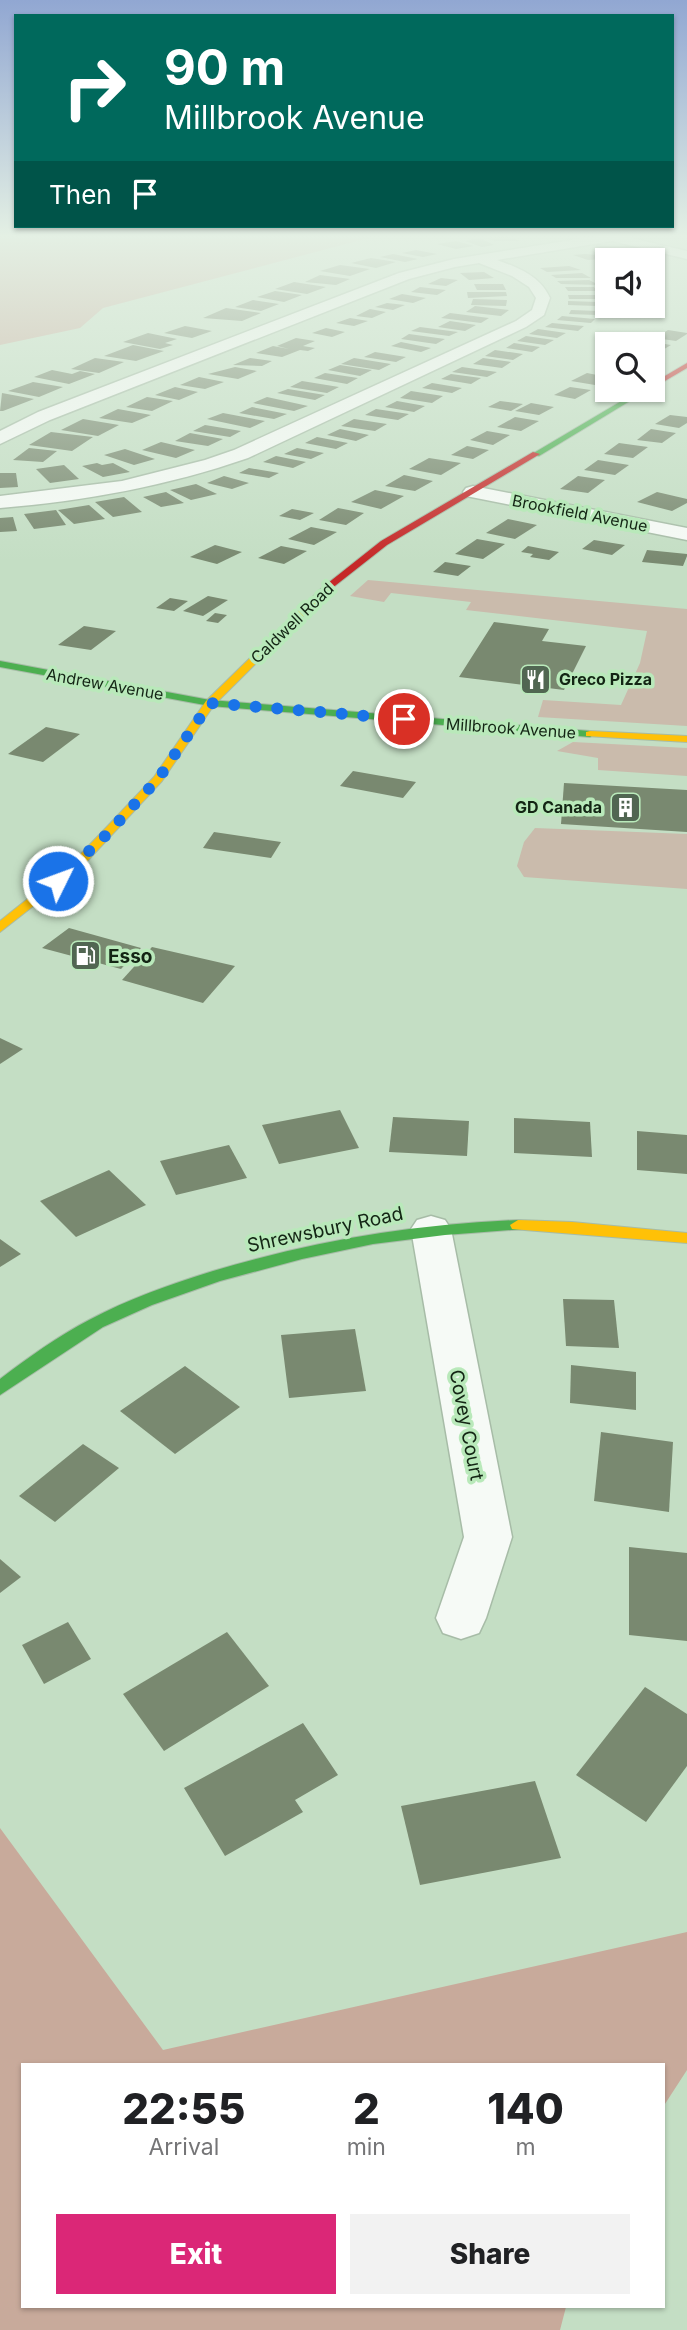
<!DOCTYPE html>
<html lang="en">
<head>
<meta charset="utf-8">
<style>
  :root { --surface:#fff; --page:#f2f2f2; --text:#202124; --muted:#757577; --accent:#db2777 }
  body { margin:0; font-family:Inter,sans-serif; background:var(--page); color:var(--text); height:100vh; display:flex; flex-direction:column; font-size:26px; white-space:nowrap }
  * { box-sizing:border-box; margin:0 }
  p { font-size:23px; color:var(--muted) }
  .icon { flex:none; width:38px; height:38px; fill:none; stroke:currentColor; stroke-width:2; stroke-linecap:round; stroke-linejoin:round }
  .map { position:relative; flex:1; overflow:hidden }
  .drawer { position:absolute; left:21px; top:2063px; width:644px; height:245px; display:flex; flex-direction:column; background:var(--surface); border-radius:0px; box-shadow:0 2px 5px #0004 }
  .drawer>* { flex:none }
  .hud { position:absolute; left:14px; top:14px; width:660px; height:214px; border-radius:0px; box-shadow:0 2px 5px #0004; background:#00695c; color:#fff; overflow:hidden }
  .controls { position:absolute; left:595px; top:248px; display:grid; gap:14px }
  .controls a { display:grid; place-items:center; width:70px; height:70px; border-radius:0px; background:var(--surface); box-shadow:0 2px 5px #0004; font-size:35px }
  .pin { position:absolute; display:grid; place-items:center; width:60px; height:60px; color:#fff; margin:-30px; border:4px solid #fff; border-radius:50%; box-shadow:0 2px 7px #0007 }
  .me { position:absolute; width:77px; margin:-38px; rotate:48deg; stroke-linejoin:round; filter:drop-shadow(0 0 5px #0008) }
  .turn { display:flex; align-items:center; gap:24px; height:147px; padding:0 35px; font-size:32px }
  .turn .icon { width:91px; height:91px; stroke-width:2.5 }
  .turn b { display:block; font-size:49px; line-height:60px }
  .then { display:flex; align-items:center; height:66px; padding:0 35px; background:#0003; gap:14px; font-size:26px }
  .eta { display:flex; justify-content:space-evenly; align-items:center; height:119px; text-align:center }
  .eta b { font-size:42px; font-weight:800; line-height:49px }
  .primary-button { display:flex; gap:14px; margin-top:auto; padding:14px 35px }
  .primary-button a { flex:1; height:80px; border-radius:0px; background:var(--accent); color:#fff; font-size:28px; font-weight:800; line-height:80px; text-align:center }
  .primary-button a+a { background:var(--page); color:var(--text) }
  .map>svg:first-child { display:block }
  .green { fill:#cabbac }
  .forest { fill:#c8aa9b }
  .building { fill:#798970 }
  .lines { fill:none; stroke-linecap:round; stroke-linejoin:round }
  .street-casing { stroke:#a7bca7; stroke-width:3 }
  .fast-casing { stroke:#a7bca7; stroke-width:2 }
  .slow-casing { stroke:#a7bca7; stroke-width:2 }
  .jam-casing { stroke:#a7bca7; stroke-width:2 }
  .street { fill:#f6faf6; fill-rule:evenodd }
  .fast { fill:#4caf50; fill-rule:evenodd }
  .slow { fill:#ffc107; fill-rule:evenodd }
  .jam { fill:#c62828; fill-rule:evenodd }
  .route { stroke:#1a73e8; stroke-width:12; stroke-dasharray:0 21.6 }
  .labels { text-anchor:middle; stroke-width:7; stroke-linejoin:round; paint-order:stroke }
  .far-street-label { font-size:16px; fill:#132514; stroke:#b9e9ba }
  .far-poi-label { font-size:16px; font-weight:bold; fill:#132514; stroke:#b9e9ba; text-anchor:start }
  .poi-label { font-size:19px; font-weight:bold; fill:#132514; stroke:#b9e9ba; text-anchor:start }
  .street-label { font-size:19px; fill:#132514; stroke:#b9e9ba }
</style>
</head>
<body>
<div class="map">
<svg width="687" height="2330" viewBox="0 0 687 2330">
  <rect width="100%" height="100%" fill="#c4dec4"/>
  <!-- green -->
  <g class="green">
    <polygon points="368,580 687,609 687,726 538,717 543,700 621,705 640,663 647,631 466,610 471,602 391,593 384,602 350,596"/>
    <polygon points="573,742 687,748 687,776 598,770 598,758 557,751"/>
    <polygon points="535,828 687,834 687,889 524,877 517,866 524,842"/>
  </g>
  <!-- forest -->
  <g class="forest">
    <polygon points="0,235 380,235 103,308 80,328 0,345"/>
    <polygon points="0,1828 163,2050 687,1932 687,2070 663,2107 663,2065 23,2065 23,2306 566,2307 560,2330 0,2330"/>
  </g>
  <!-- building -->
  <g class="building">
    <polygon points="505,236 521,241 495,241 486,238"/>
    <polygon points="480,238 494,245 482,247 465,241"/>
    <polygon points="456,241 474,246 456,249 437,244"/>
    <polygon points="416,250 437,254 423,257 402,253"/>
    <polygon points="393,254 418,259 405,262 380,257"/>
    <polygon points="585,254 598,255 610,258 588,260 573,255"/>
    <polygon points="371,258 396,262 376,268 351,263"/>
    <polygon points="340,265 370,269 350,276 320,271"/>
    <polygon points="569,266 581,270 547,272 540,268"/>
    <polygon points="484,272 494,278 469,280 460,273"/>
    <polygon points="582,273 591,278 556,278 551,275"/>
    <polygon points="320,275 350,279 336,285 305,282"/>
    <polygon points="441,278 458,280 446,286 428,284"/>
    <polygon points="589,280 599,285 561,284 557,281"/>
    <polygon points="294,282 326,287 307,294 275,289"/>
    <polygon points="474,284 503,284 506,290 477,290"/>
    <polygon points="420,287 446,290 437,295 411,292"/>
    <polygon points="565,287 594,287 597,291 568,291"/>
    <polygon points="275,291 302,295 284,302 257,297"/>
    <polygon points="467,292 506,292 507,296 468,298"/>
    <polygon points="402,294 426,298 413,303 389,299"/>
    <polygon points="568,295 599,295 600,299 569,299"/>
    <polygon points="473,299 507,300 506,306 471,305"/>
    <polygon points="253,300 279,304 261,311 235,307"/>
    <polygon points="568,301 598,302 597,306 568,305"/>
    <polygon points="387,303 405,305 393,310 375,307"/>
    <polygon points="475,306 509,310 501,316 466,312"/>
    <polygon points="226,308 261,313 242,321 203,318"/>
    <polygon points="370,309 386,312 372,318 356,316"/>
    <polygon points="571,310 599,311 597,315 569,314"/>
    <polygon points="450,313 489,318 481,323 441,318"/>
    <polygon points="562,316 595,319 591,323 557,320"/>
    <polygon points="350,318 368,321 354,326 336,323"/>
    <polygon points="450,321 476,325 465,331 438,327"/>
    <polygon points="552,323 584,326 578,331 545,327"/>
    <polygon points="185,326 212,331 192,338 164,333"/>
    <polygon points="420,327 458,332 449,336 411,331"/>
    <polygon points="326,328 345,332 332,337 312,333"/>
    <polygon points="538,329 566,333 557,338 529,334"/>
    <polygon points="668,330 687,333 687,334 676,341 655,338"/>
    <polygon points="148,333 177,339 165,343 173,345 160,349 123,342"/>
    <polygon points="409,334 445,339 436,344 401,339"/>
    <polygon points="526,336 554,340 545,345 517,341"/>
    <polygon points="296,338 315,341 303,346 315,348 308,351 300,350 282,357 256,353 273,346 289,349 277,346"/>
    <polygon points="401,342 431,348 421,352 391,346"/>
    <polygon points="650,342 659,343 671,345 661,351 653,350 653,345 645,345"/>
    <polygon points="514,343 540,347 532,352 506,348"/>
    <polygon points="133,345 164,351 136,361 104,356"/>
    <polygon points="495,350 523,354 513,360 485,356"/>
    <polygon points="375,352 406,357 396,362 364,357"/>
    <polygon points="95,358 124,362 99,373 71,369"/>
    <polygon points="250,358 272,361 262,366 233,365"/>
    <polygon points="354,358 391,364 379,370 341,364"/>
    <polygon points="483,358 511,362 502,368 473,364"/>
    <polygon points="340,365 372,370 360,376 328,370"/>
    <polygon points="235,367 257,371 238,379 208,374"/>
    <polygon points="462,367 497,372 487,377 452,372"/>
    <polygon points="52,370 72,374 80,371 95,374 69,384 34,377"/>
    <polygon points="325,373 358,378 347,384 314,378"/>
    <polygon points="587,373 607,377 607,379 595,385 571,381"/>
    <polygon points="451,374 481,378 471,384 441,379"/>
    <polygon points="199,377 224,382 205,389 180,385"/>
    <polygon points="302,381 339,387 327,393 290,387"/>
    <polygon points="33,382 63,387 39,397 8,391"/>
    <polygon points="432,383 462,388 452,393 422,388"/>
    <polygon points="175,387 198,392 179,400 155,395"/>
    <polygon points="570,387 591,390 575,399 554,395"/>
    <polygon points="288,389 325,395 315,400 277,393"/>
    <polygon points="411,391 443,396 432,403 400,398"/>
    <polygon points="2,393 34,399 3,411 0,411"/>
    <polygon points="147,397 173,401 152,411 126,407"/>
    <polygon points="267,397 308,406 294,411 253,403"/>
    <polygon points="397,401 425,406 414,412 385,407"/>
    <polygon points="500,401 523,404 511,411 488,407"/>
    <polygon points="531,403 554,407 539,415 515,411"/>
    <polygon points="252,407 287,414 274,419 239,413"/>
    <polygon points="118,409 151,415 132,423 99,418"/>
    <polygon points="376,409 409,414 398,420 365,415"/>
    <polygon points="223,413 265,421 250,428 207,419"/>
    <polygon points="670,415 687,417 687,423 679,428 655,424"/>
    <polygon points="515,417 539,421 521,431 497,427"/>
    <polygon points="83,419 119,425 98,436 61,430"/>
    <polygon points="354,419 387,424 375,431 341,426"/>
    <polygon points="205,425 241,431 230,437 193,431"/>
    <polygon points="340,429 369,435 356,441 327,435"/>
    <polygon points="651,429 676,433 662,443 637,440"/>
    <polygon points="487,431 510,435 493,445 470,440"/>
    <polygon points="51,432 93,437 72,451 29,445"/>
    <polygon points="190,433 223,439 208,446 175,441"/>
    <polygon points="317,437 348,443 336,449 305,443"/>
    <polygon points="161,442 195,450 176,458 142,450"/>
    <polygon points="619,443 648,447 633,458 604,454"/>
    <polygon points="467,446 489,450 473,459 451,455"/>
    <polygon points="29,448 57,451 43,462 13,460"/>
    <polygon points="297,448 324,453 311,459 284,454"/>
    <polygon points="125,449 155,459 134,465 104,455"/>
    <polygon points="276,456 306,462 293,468 263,462"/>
    <polygon points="429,458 461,463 441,475 409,469"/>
    <polygon points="598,460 629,465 615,475 584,470"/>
    <polygon points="97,463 102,465 113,463 130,472 103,477 82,466"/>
    <polygon points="64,465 79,479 50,483 36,469"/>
    <polygon points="249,468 279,473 269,478 239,473"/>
    <polygon points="0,473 16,473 18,487 0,488"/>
    <polygon points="404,475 433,481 415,491 385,486"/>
    <polygon points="224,476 249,483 232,489 207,483"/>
    <polygon points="578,476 605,480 588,493 560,489"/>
    <polygon points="196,484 217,494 191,500 170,490"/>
    <polygon points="375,490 404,496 381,509 351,502"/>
    <polygon points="166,492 184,503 161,507 143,497"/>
    <polygon points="657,492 687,499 687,503 672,511 637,502"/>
    <polygon points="124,497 142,512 113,517 95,502"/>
    <polygon points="89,505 105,519 74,524 58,510"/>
    <polygon points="338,508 364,513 346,525 319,520"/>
    <polygon points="292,509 314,513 300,520 279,516"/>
    <polygon points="56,510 66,525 34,529 24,514"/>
    <polygon points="13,517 17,531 0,532 0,518"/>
    <polygon points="508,519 537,525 515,539 486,533"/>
    <polygon points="311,527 337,532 314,545 288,539"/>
    <polygon points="477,539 505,544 483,559 455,554"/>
    <polygon points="594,540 625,545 612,555 582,549"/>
    <polygon points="215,545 242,552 217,564 190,557"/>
    <polygon points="281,546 307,551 284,564 258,558"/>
    <polygon points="528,546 559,552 549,560 530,557 533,554 521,552"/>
    <polygon points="647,550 687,554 687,556 683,566 642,562"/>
    <polygon points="445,562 471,566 458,576 433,572"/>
    <polygon points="208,596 228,600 203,616 183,611"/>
    <polygon points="170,598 188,601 174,611 156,608"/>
    <polygon points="215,613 227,615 218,623 206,621"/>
    <polygon points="494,622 549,629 542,641 586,646 564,690 459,677"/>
    <polygon points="84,626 116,631 91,650 58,645"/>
    <polygon points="46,727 80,734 43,762 8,754"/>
    <polygon points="353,771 416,782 403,798 340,786"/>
    <polygon points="564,783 687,790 687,832 561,824"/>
    <polygon points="214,832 281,842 271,858 203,848"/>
    <polygon points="69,928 141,948 121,969 42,948"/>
    <polygon points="152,947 235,966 203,1003 122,980"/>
    <polygon points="0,1038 23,1049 0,1064"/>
    <polygon points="340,1110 359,1148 279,1164 262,1125"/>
    <polygon points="393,1117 469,1121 467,1156 389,1152"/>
    <polygon points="514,1118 590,1122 592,1157 514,1153"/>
    <polygon points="637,1131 687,1135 687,1174 637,1170"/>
    <polygon points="229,1145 247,1178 176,1195 160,1161"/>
    <polygon points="109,1170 146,1205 76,1237 40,1201"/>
    <polygon points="0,1239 21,1254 0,1267"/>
    <polygon points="563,1299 614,1300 619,1348 566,1346"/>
    <polygon points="355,1329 366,1391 289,1398 281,1335"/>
    <polygon points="571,1365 636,1372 636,1410 570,1403"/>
    <polygon points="185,1366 240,1407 175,1454 120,1411"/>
    <polygon points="601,1432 673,1442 669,1512 594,1501"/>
    <polygon points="83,1444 119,1468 55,1522 19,1496"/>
    <polygon points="629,1547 687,1553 687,1641 629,1635"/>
    <polygon points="0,1559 21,1577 0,1593"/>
    <polygon points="68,1622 91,1659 44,1684 22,1645"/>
    <polygon points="227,1632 269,1686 164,1751 123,1694"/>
    <polygon points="645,1687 687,1714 687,1766 646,1822 576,1775"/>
    <polygon points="303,1723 338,1775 295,1800 303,1812 225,1856 184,1788"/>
    <polygon points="535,1781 561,1858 420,1885 401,1806"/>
  </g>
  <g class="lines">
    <defs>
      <g id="street">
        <path d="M602,235H634L631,238L687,251V259L612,241L497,260C519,268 540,276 550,298L544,315L526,327L248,458C167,486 85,501 0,508V496L122,481L205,460L234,450L516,321L532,310L536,298L529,287L512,276L479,263L455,267L409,279L50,420L0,444V431L38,412L399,273L454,259Z"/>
        <polygon points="473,486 687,528 687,540 466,496 463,492 466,488"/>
        <polygon points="431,1216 445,1220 451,1229 512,1537 486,1618 479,1633 461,1639 443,1633 436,1618 464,1537 411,1229 417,1220"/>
      </g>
      <g id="fast">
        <polygon points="640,390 648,390 539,456 532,454"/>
        <polygon points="0,661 210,700 590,731 595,734 590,737 210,706 0,667"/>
        <path d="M518,1220L526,1225L524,1229L445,1235L373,1244L302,1259L220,1281L152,1305L103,1327L0,1395V1379C29,1357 58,1336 89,1320C128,1299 171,1284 213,1271C313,1241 414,1224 518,1220Z"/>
      </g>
      <g id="slow">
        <polygon points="325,585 333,587 214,705 162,781 78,871 0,932 0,921 70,865 102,832 154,777 206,701"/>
        <polygon points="590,731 687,736 687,742 586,736 586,732"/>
        <polygon points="518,1220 572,1222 687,1233 687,1243 512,1229 510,1225"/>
      </g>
      <g id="jam">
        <polygon points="687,363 687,368 653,388 653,383"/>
        <polygon points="533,452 540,454 387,545 331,589 323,587 381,541"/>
      </g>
    </defs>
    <!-- street casing -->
    <use href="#street" class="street-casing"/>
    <!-- fast casing -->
    <use href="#fast" class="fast-casing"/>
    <!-- slow casing -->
    <use href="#slow" class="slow-casing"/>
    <!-- jam casing -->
    <use href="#jam" class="jam-casing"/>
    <!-- street -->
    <use href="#street" class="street"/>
    <!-- fast -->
    <use href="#fast" class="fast"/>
    <!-- slow -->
    <use href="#slow" class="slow"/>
    <!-- jam -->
    <use href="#jam" class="jam"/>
  </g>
  <!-- sky -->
  <linearGradient id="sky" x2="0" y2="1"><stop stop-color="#91a7d2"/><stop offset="0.42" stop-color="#e4f0e4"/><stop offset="1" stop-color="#e4f0e4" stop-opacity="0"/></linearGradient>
  <rect width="687" height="562" fill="url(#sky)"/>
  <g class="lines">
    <!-- route -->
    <polyline class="route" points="58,881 106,835 158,779 210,703 404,719"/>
  </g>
  <!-- icons -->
  <defs>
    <symbol id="restaurant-square" viewBox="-11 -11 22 22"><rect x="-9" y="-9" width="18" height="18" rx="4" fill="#516652" stroke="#b9e9ba"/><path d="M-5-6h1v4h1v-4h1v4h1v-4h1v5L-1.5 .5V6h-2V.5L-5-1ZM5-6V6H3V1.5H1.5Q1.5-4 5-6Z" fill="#fff"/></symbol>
    <symbol id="building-square" viewBox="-11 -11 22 22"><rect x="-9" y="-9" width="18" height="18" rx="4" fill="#516652" stroke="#b9e9ba"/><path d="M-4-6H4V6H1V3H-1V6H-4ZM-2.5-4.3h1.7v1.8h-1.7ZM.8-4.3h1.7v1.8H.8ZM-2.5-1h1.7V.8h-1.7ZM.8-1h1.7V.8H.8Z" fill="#fff"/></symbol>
    <symbol id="fuel-square" viewBox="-11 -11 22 22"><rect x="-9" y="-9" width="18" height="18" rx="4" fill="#516652" stroke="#b9e9ba"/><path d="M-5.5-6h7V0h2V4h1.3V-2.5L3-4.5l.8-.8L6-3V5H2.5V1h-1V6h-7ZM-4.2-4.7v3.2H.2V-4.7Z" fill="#fff"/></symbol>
  </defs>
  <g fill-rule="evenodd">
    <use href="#restaurant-square" x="518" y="662" width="35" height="35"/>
    <use href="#building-square" x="608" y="790" width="35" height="35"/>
    <use href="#fuel-square" x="68" y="938" width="35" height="35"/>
  </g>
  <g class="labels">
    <!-- far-street labels -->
    <g class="far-street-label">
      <text transform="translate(580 513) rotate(11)" y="6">Brookfield Avenue</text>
      <text transform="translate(292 623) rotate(-44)" y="6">Caldwell Road</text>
      <text transform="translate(105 684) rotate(10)" y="6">Andrew Avenue</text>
      <text transform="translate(511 728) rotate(4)" y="6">Millbrook Avenue</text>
    </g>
    <!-- far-poi labels -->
    <g class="far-poi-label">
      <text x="559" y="685">Greco Pizza</text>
      <text x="602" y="813" text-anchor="end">GD Canada</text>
    </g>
    <!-- poi labels -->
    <g class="poi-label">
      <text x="108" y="963">Esso</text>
    </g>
    <!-- street labels -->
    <g class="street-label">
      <text transform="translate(325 1229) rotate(-12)" y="7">Shrewsbury Road</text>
      <text transform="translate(467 1425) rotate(79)" y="7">Covey Court</text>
    </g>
  </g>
</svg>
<div class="controls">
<a><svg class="icon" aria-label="sound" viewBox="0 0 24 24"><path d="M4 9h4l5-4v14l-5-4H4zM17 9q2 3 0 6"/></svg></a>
<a><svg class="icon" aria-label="search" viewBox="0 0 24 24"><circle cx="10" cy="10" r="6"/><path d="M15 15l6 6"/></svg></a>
</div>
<div class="pin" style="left:404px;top:719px;background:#d93025"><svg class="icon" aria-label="arrive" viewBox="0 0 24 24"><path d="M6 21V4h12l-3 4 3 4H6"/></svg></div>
<svg class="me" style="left:58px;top:881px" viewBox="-20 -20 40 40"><circle r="17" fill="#1a73e8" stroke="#fff" stroke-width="3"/><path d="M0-11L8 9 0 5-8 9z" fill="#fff"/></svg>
<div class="hud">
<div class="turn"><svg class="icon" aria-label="right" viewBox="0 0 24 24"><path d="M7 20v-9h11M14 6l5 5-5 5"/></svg><div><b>90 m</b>Millbrook Avenue</div></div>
<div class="then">Then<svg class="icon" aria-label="arrive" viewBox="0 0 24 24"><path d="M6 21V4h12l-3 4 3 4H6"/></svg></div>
</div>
<section class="drawer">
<div class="eta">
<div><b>22:55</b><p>Arrival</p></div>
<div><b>2</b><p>min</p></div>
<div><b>140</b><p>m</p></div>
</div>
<div class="primary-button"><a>Exit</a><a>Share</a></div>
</section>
</div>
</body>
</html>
